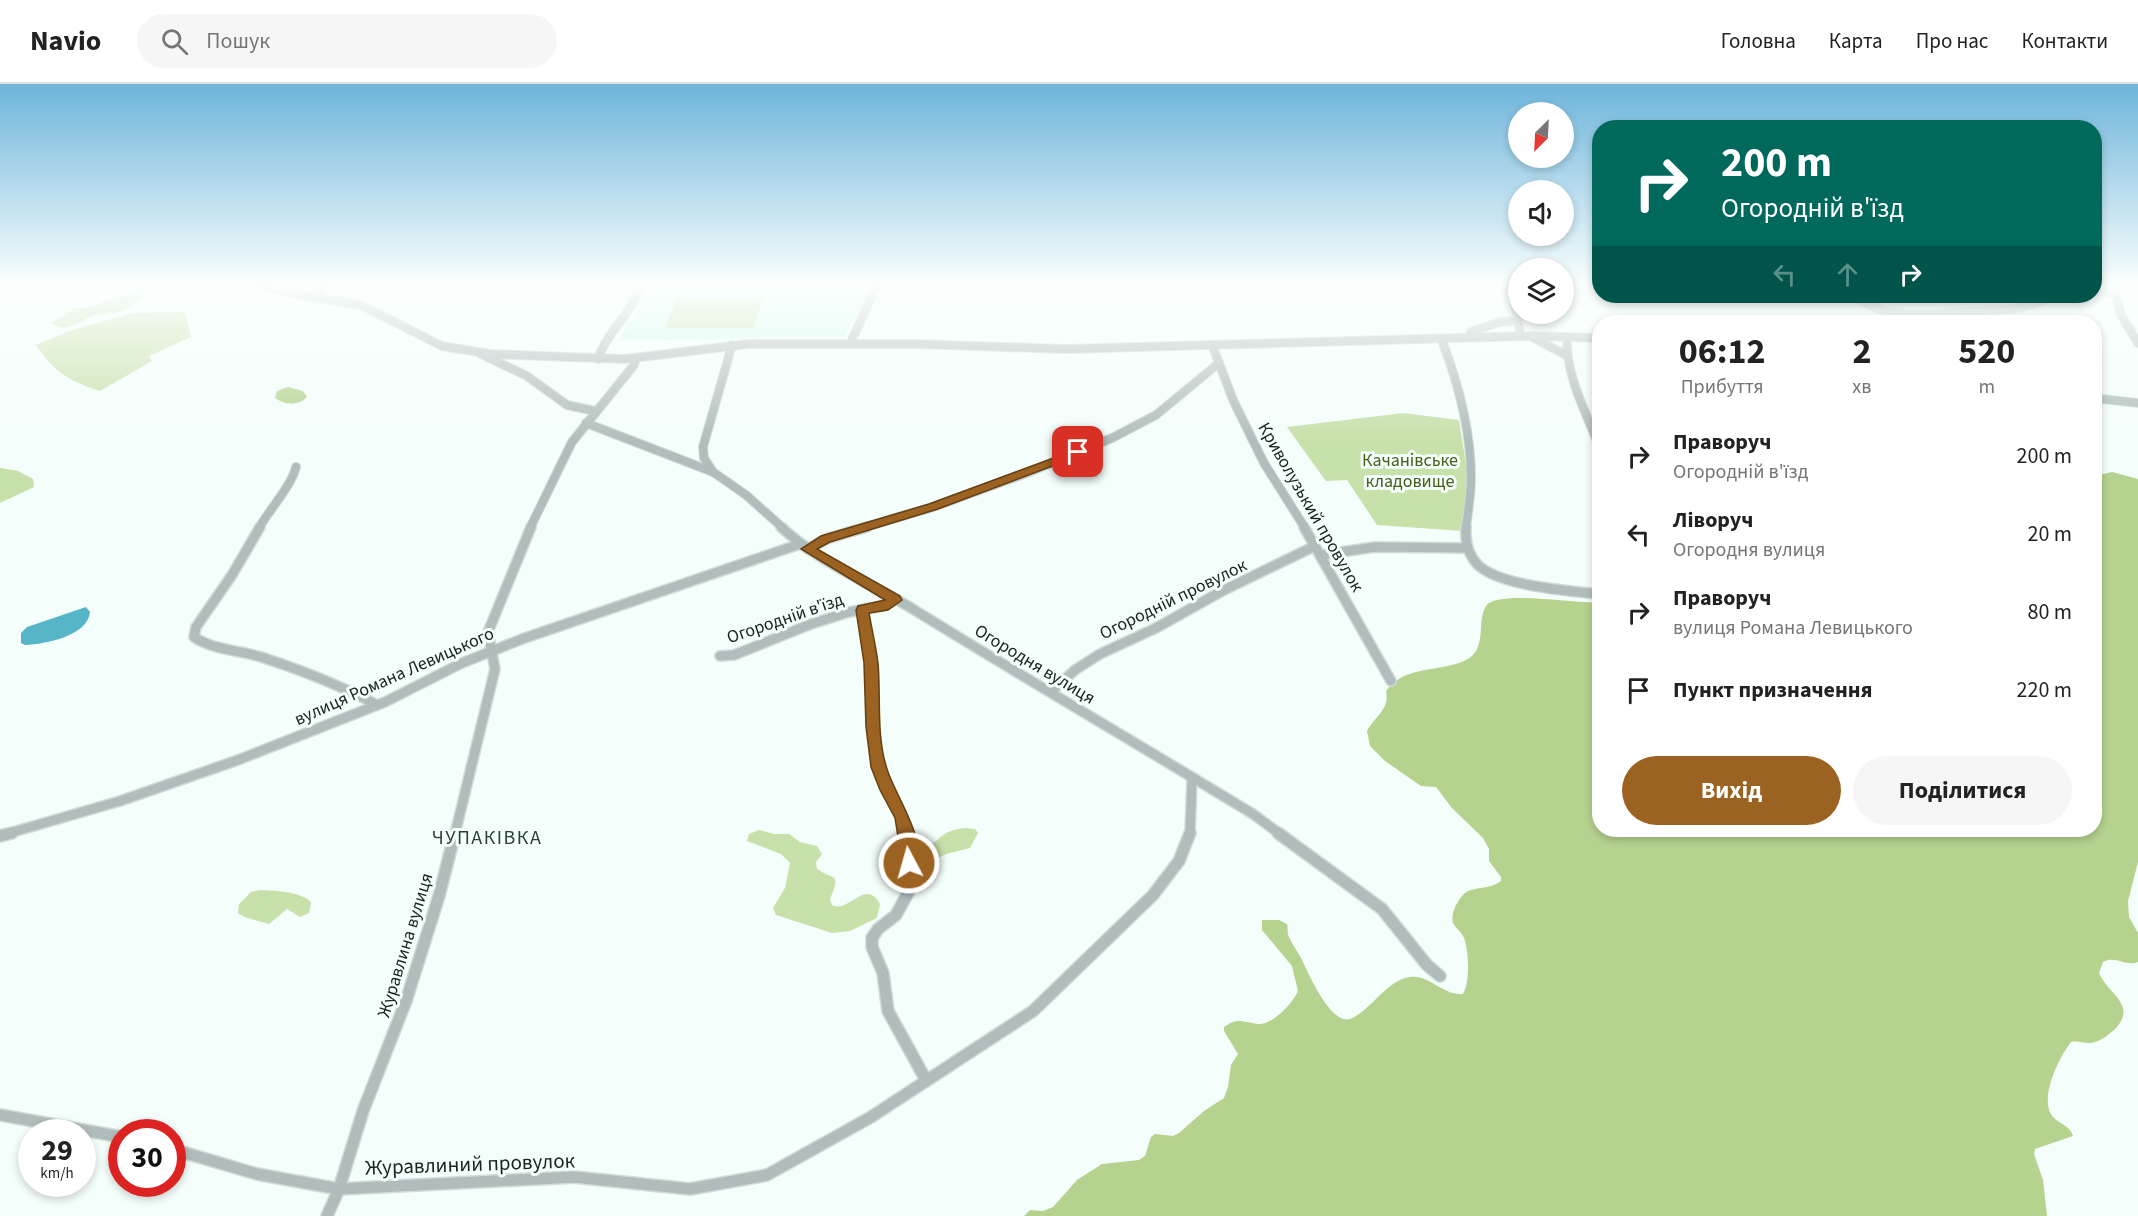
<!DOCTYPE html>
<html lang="uk">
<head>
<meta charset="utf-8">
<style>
  :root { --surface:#fff; --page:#f6f6f6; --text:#222; --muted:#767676; --line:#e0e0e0; --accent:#9c6221 }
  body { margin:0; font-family:"Source Sans 3",sans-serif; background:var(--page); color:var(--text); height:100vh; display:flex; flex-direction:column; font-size:22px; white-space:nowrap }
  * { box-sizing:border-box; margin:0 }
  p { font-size:20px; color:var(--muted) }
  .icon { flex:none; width:33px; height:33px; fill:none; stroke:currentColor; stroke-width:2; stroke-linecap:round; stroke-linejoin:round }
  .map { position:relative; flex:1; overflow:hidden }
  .side { position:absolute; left:1592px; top:231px; width:510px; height:522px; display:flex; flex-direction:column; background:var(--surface); border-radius:24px; box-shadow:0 3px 9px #0003 }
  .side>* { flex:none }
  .top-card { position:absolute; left:1592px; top:36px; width:510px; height:183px; border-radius:24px; box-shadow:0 3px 9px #0003; background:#00695c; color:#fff; overflow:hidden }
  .needle { width:39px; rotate:204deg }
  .buttons { position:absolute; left:1508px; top:18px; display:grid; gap:12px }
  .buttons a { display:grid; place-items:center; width:66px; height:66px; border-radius:50%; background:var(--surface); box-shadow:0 3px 9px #0003; font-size:30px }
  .speed { position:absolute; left:18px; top:1035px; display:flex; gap:12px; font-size:30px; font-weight:700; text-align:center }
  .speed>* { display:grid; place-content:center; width:78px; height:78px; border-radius:50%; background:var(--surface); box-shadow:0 3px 9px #0003; line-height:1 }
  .speed small { font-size:15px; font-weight:400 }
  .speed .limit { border:9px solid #d22; background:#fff; color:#111 }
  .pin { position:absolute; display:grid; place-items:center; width:51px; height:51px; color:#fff; margin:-26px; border-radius:12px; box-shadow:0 3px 9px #0006 }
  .me { position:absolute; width:66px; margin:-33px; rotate:354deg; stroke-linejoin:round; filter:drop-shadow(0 0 4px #0008) }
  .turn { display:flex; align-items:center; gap:21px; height:126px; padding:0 30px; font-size:27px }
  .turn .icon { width:78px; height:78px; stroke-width:2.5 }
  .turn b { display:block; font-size:42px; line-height:51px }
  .lanes { display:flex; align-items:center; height:57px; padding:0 30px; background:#0003; justify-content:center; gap:30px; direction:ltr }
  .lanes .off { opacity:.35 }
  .eta { display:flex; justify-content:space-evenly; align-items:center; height:102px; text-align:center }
  .eta b { font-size:36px; font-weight:700; line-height:42px }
  .cta { display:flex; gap:12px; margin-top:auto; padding:12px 30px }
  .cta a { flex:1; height:69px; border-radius:36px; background:var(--accent); color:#fff; font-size:24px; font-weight:700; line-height:69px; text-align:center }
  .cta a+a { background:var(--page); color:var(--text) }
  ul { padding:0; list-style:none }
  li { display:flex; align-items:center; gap:18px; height:78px; padding:0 30px }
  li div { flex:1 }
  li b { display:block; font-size:22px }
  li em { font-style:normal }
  header { display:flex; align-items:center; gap:36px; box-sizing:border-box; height:84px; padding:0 30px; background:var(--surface); border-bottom:2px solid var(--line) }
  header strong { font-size:28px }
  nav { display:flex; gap:33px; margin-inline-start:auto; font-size:21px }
  .search { width:420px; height:54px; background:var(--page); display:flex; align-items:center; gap:15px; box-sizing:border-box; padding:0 21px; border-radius:33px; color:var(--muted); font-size:22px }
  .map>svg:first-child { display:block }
  .built { fill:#d7faec }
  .green { fill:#c8e0aa }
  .forest { fill:#b5d28f }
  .water { fill:#56b6c8 }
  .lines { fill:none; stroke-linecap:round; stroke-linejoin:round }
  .minor-far2-casing { stroke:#d1dbd7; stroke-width:10 }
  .minor-far1-casing { stroke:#d1dbd7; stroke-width:12 }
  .minor-casing { stroke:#d1dbd7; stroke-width:14 }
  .tertiary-casing { stroke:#d1dbd7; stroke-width:10 }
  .minor-far2 { stroke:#b1bdbc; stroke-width:8 }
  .minor-far1 { stroke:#b1bdbc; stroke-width:9 }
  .minor { stroke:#b1bdbc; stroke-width:11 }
  .tertiary { stroke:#b1bdbc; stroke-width:8 }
  .route { fill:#9c6221; stroke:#654015; stroke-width:1.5 }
  .labels { text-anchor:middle; stroke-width:6; stroke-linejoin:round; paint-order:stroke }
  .park-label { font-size:18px; fill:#47601b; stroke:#f4fefa }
  .street-label { font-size:18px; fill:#1a2320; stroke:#f4fefa }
  .neighbourhood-label { font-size:20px; letter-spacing:1.5px; fill:#2c4139; stroke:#f4fefa }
  .near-street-label { font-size:21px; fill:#1a2320; stroke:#f4fefa }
</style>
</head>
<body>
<header>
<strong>Navio</strong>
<div class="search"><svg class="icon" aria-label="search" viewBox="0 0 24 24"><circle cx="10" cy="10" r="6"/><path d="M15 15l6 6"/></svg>Пошук</div>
<nav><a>Головна</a><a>Карта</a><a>Про нас</a><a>Контакти</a></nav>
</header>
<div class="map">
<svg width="2138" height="1132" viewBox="0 0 2138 1132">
  <rect width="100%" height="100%" fill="#f4fefa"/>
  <!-- built -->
  <polygon class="built" points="657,199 790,200 873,199 845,252 618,257"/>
  <!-- green -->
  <g class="green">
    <path d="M150,199L152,202C145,212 127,227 114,229C108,230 102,229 95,231C81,235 67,251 52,239L75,224H88L120,211H132L140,201Z"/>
    <polygon points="677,214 763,214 753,244 665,244"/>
    <path d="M185,228L191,253L149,272L152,277L100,307C69,297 54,288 36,261L66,248L132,229Z"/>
    <polygon points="1403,329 1459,336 1468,393 1463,447 1377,441 1347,396 1326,397 1287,343"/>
    <polygon points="0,384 18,387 33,395 34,403 0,419"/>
    <path d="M966,744L975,745L978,749L970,764L946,770L934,776H928L921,771L922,766C944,755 938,747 966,744Z"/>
    <path d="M759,746L774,750H789L800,758L817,762L822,770L816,778L817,785C835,797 841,788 830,815L832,821C849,830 865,793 880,820L877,834L850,847L832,849L776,831L773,824L785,804L790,779L781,770L747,757L749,750Z"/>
    <path d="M260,806C275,807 300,807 311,818L309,829L300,833L287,825L269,840C260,837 245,835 238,829L239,820L251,808Z"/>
  </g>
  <!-- forest -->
  <g class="forest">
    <path d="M288,303L303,307L307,313C299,322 284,321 275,314L277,307Z"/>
    <path d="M2112,388L2138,395V778L2128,817L2129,833L2138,849V878C2126,883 2115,871 2103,878L2099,889C2108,910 2138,921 2115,945C2109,950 2103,956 2095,958C2087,961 2079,956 2071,958C2059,973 2038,1016 2053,1033C2060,1040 2070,1042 2073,1052L2035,1065L2034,1070L2043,1096L2047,1132H1024L1030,1126L1043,1127L1053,1123L1077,1096L1102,1080L1139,1076L1145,1072L1151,1053L1155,1050L1173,1052L1179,1049L1204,1027L1224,1014L1228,1003L1231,981L1238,970L1224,947V943C1238,933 1243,938 1257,940C1272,942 1293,919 1298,907L1292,882L1262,846V836H1279L1287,840C1288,844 1287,849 1289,853C1292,860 1297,867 1301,874C1308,888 1330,941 1350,935C1370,928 1388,894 1411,893C1430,891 1443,912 1463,910C1470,898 1469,868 1464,854C1462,848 1456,845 1453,839C1450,830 1458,815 1465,809C1475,802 1490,806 1501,797V793L1489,777V765L1483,754L1452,724L1436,703L1421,702L1385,677L1370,662L1367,647C1375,632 1390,626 1386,607C1406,580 1440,589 1466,576C1488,565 1476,538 1486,522C1498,505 1577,521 1599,518V746H2094V392Z"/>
  </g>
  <!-- water -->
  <path class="water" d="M86,523L90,528C88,552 45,560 25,561L21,559V549L27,543Z"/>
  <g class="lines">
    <defs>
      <g id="minor-far2">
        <polyline points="1506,199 1512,208 1521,252"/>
        <polyline points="2113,199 2121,231 2138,259"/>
        <polyline points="2094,206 2113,210"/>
        <path d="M1853,212C1888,236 1925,231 1964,228C2002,225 2018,229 2054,212"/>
        <polyline points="313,213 329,199"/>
        <polyline points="1530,252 1566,271"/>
        <polyline points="1472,253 1471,248 1473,247 1500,238 1516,237"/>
        <path d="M1567,253C1565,290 1586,328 1599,362"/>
        <path d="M1441,254C1458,298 1471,347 1471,394C1471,411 1468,427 1466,444"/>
        <polyline points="850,260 878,199"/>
        <polyline points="1212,261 1234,318 1264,379 1305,444"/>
        <polyline points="481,270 527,292 567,321 595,327"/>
        <polyline points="586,339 713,388 746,411 783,444"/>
        <polyline points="713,388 704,374 703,363 732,261"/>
        <path d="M259,444C269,426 292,401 296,383"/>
        <polyline points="530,444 572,358 634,281 636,274"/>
        <polyline points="862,444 933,423 1024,390 1112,354 1156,331 1219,279"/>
      </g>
      <g id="minor-far1">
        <path d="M260,443L232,491L196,543L194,553C213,566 239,566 261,573C301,586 340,601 377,621"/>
        <path d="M781,443C820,479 871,499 916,527C1028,596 1141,662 1253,730L1280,750"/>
        <polyline points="1304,443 1391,597"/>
        <path d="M1466,443C1465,457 1468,471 1478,481C1500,502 1569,507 1599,510"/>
        <polyline points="808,465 826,455 867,443"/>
        <polyline points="1321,471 1375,463 1467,464"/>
        <polyline points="862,526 871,579 874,652 878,683 902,733 906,750"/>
        <polyline points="720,572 734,571 811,540 849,528 883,522 895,516"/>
        <polyline points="1051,608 1075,586 1100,570 1156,544 1224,506 1315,462"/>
        <polyline points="6,750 120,717 238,676 385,618 462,579 522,555 800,460"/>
        <polyline points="455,750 495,585 488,548 531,443"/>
        <polyline points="1190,750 1192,694"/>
      </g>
      <g id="minor">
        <polyline points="906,749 909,764 908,809 896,831 878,845 872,854 872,863 883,889 888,927 926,996"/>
        <polyline points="1278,749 1382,825 1427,881 1440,892"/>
        <polyline points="0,752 12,749"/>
        <polyline points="0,1031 122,1053"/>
        <polyline points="172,1065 257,1090 339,1105 574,1093 690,1105 767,1091 871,1033 1033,927 1153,811 1179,777 1190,749"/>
        <polyline points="327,1132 339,1105 363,1027 406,917 439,812 455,749"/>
      </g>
      <g id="tertiary">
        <polyline points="253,199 285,208 361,221 442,262 490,270 625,275 748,260 917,260 1066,265 1530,252 1599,254"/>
        <path d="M598,275C607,247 634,228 641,199"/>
        <polyline points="2094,314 2138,319"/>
      </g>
    </defs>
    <!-- minor-far2 casing -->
    <use href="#minor-far2" class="minor-far2-casing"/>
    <!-- minor-far1 casing -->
    <use href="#minor-far1" class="minor-far1-casing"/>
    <!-- minor casing -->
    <use href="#minor" class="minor-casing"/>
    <!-- tertiary casing -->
    <use href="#tertiary" class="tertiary-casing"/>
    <!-- minor-far2 -->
    <use href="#minor-far2" class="minor-far2"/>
    <!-- minor-far1 -->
    <use href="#minor-far1" class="minor-far1"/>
    <!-- minor -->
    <use href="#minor" class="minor"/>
    <!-- tertiary -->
    <use href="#tertiary" class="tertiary"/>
  </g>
  <!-- sky -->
  <linearGradient id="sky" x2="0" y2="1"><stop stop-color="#6db5db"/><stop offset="0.56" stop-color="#fafffd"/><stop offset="1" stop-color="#fafffd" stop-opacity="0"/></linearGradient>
  <rect width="2138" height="358" fill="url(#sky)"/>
  <!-- route -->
  <path class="route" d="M1078,365L1084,368L1082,371L938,425L830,458L817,465L900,512L902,516L888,526L869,529C872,546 876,563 878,579C881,614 876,651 887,685C895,712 928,755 915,784L909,786L903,784L895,734L880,706L871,683L866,643L864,579L856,526L858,522L885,516L801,465L821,452L929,420Z"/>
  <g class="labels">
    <!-- park labels -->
    <g class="park-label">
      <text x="1410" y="382">Качанівське<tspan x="1410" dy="21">кладовище</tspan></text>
    </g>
    <!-- street labels -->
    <g class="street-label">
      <text transform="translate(1311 423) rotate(60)" y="6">Криволузький провулок</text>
      <text transform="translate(1173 515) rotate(-26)" y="6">Огородній провулок</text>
      <text transform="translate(785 534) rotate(-19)" y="6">Огородній в'їзд</text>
      <text transform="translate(1035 580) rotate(31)" y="6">Огородня вулиця</text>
      <text transform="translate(394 592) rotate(-24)" y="6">вулиця Романа Левицького</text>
      <text transform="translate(405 861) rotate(-73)" y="6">Журавлина вулиця</text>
    </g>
    <!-- neighbourhood labels -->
    <g class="neighbourhood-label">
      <text x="487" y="760">ЧУПАКІВКА</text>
    </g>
    <!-- near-street labels -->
    <g class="near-street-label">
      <text transform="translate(470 1080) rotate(-2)" y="7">Журавлиний провулок</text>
    </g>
  </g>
</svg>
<div class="buttons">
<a><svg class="needle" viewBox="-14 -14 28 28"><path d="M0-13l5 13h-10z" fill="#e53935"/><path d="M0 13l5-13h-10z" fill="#767676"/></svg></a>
<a><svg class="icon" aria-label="sound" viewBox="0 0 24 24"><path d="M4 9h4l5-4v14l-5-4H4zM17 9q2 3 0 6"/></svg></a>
<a><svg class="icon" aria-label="layers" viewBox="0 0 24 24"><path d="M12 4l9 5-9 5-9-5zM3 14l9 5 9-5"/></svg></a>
</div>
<div class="speed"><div>29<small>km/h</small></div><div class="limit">30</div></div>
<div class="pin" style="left:1078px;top:368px;background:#d93025"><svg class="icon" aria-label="arrive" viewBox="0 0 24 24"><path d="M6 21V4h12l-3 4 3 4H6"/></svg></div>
<svg class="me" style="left:909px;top:779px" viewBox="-20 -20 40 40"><circle r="17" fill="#9c6221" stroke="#fff" stroke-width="3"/><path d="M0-11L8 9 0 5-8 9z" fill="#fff"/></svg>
<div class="top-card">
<div class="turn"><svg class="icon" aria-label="right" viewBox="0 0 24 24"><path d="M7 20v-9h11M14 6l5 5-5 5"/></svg><div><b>200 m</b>Огородній в'їзд</div></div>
<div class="lanes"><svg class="icon off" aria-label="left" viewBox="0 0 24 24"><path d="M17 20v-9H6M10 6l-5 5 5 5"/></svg><svg class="icon off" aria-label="ahead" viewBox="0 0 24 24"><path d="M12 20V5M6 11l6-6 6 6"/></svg><svg class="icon" aria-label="right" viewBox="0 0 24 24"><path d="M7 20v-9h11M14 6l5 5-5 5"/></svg></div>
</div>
<section class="side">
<div class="eta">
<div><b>06:12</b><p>Прибуття</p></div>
<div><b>2</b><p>хв</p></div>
<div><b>520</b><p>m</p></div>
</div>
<ul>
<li><svg class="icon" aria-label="right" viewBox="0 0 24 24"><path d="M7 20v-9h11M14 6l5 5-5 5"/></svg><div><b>Праворуч</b><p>Огородній в'їзд</p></div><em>200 m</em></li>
<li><svg class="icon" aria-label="left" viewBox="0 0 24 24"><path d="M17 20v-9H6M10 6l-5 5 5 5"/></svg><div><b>Ліворуч</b><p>Огородня вулиця</p></div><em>20 m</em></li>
<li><svg class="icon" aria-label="right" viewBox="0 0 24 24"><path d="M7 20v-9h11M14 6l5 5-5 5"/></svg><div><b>Праворуч</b><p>вулиця Романа Левицького</p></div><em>80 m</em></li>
<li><svg class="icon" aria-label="arrive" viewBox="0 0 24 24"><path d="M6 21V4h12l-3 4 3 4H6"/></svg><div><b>Пункт призначення</b></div><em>220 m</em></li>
</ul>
<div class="cta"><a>Вихід</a><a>Поділитися</a></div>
</section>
</div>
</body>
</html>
